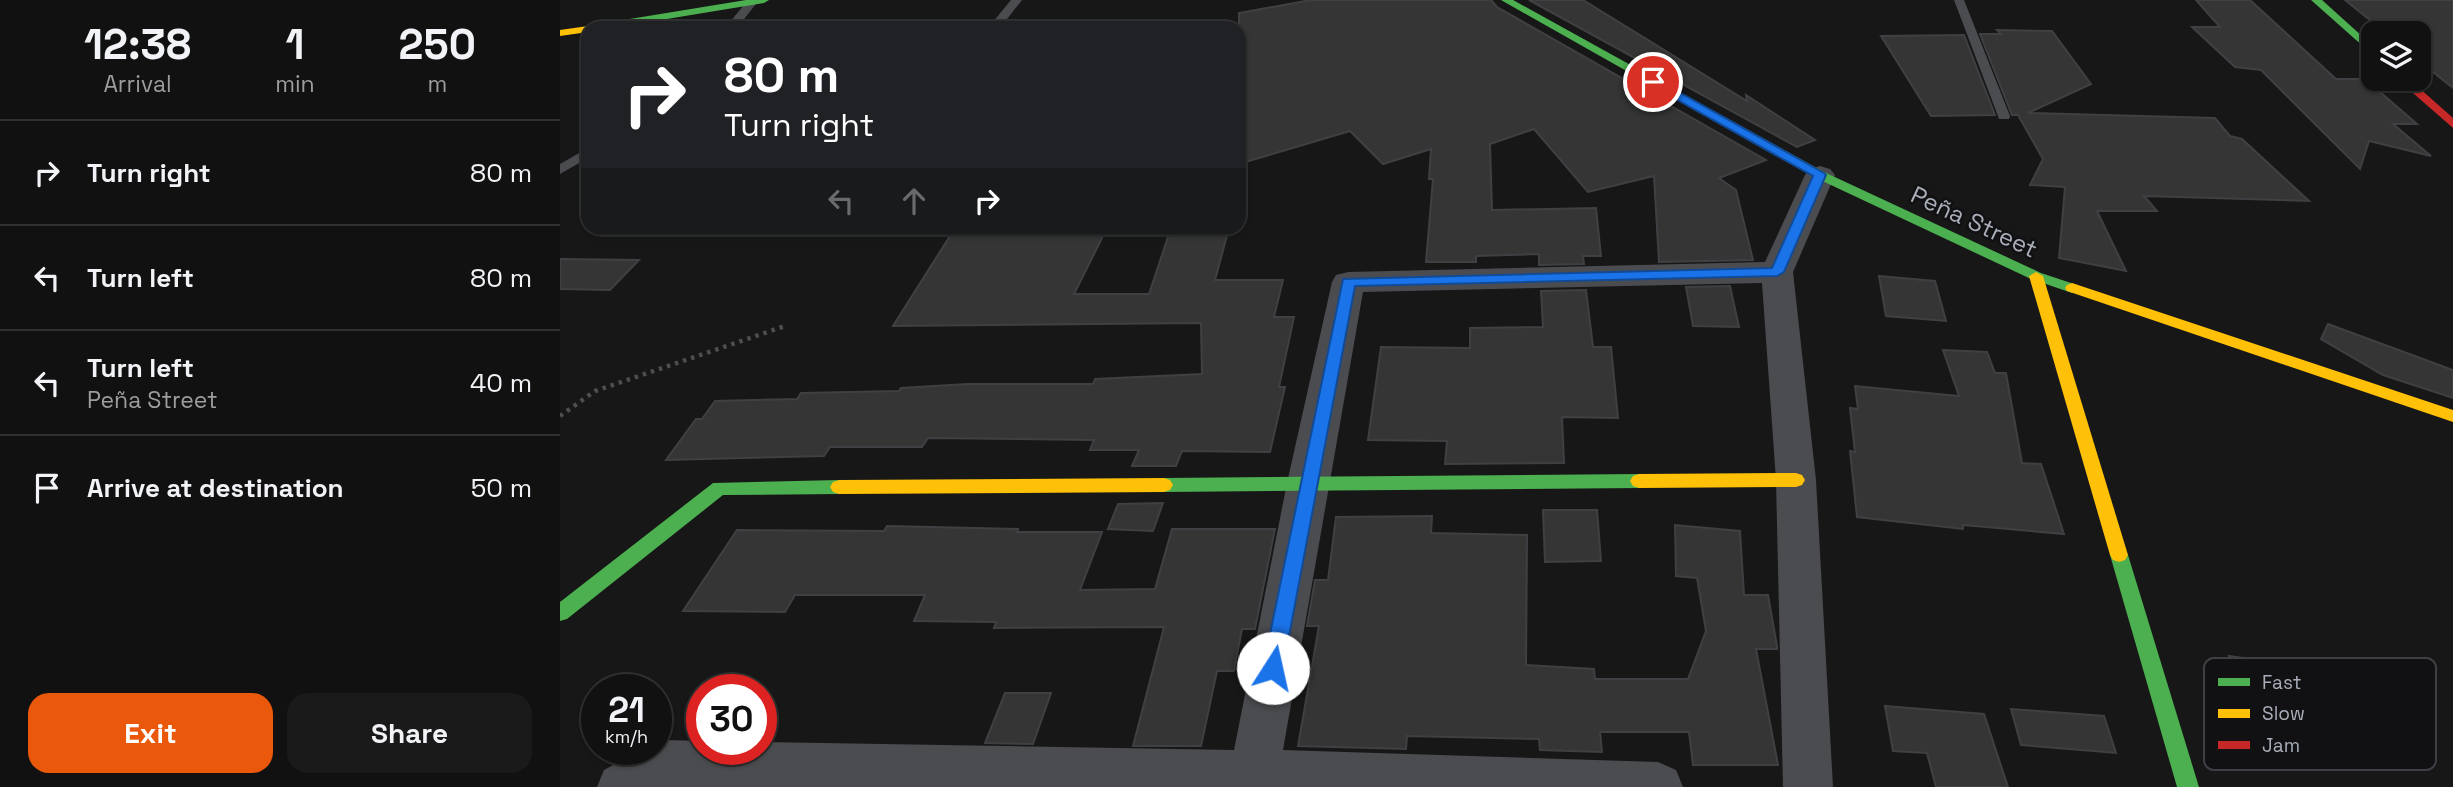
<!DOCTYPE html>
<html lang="en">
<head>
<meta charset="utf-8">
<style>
  :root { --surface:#111; --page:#1a1a1a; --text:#f1f3f6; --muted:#9c9d9f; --line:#303131; --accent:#ea580c }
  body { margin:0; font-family:"Space Grotesk",sans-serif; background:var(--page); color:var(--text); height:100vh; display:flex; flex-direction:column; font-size:26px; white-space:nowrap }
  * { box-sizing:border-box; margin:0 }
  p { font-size:23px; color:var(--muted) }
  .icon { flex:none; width:38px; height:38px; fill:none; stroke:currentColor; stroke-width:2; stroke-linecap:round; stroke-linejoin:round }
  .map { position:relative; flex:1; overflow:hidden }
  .drawer { display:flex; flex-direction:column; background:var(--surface); width:560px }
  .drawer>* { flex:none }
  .top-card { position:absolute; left:21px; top:21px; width:665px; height:214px; border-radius:21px; box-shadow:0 2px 5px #0004,0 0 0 2px var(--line); background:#202124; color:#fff; overflow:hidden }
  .buttons { position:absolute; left:1801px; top:21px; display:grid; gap:14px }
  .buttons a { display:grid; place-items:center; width:70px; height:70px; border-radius:14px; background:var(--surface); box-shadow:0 2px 5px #0004,0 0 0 2px var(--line); font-size:35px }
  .speed { position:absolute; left:21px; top:674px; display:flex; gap:14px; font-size:35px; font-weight:700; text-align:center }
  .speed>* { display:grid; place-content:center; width:91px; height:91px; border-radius:50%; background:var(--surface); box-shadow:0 2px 5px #0004,0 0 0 2px var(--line); line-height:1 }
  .speed small { font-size:18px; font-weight:400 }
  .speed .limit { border:10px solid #d22; background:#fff; color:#111 }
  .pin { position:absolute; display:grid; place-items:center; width:60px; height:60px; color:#fff; margin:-30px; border:4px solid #fff; border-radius:50%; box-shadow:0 2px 7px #0007 }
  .me { position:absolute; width:77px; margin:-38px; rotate:10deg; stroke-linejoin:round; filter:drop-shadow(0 0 5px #0008) }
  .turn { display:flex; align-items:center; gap:24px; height:147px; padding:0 28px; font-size:32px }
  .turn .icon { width:91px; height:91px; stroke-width:2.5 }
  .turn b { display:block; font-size:49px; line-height:60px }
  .lanes { display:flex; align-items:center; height:66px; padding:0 28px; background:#0003; justify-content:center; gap:35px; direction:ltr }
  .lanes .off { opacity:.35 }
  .eta { display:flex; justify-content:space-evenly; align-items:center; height:119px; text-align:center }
  .eta b { font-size:42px; font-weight:700; line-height:49px }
  .action { display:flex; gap:14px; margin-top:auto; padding:14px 28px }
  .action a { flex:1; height:80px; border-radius:21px; background:var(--accent); color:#fff; font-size:28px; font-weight:700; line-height:80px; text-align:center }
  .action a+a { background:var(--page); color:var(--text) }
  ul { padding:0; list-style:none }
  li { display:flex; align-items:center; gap:21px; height:105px; padding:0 28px; border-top:2px solid var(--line) }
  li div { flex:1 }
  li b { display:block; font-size:26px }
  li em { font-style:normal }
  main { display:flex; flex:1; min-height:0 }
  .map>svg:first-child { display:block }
  .building { fill:#353536; stroke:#3f4043; stroke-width:2 }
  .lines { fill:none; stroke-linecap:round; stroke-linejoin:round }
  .path { stroke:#4d4e52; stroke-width:4.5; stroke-dasharray:3.5 5; stroke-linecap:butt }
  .lane { fill:#4b4c50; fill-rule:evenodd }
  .street { fill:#4b4c50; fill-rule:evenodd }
  .fast { fill:#4caf50; fill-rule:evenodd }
  .slow { fill:#ffc107; fill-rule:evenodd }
  .jam { fill:#c62828; fill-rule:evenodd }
  .route { fill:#1a73e8; stroke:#114b97; stroke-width:2 }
  .labels { text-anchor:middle; stroke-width:5; stroke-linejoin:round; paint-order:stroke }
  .street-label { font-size:24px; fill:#a8adb8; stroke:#111113 }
  .key { fill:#111113; stroke:#3e4045; stroke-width:2 }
  .key-label { font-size:19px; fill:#a8adb8 }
</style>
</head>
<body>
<main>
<section class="drawer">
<div class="eta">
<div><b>12:38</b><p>Arrival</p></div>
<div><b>1</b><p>min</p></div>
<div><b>250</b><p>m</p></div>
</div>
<ul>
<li><svg class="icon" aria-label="right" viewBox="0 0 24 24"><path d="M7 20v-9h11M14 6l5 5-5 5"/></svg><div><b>Turn right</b></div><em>80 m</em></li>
<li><svg class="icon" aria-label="left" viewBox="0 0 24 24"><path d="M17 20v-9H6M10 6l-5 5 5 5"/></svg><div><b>Turn left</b></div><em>80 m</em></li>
<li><svg class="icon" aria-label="left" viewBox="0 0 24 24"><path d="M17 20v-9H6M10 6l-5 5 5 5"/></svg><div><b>Turn left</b><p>Peña Street</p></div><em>40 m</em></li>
<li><svg class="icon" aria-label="arrive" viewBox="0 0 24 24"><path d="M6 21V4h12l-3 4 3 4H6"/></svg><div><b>Arrive at destination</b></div><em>50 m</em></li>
</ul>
<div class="action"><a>Exit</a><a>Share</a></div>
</section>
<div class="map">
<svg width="1893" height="787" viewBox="0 0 1893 787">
  <rect width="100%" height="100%" fill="#171717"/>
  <!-- building -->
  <g class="building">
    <polygon points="751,0 931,0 937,7 1206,160 1159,178 1176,190 1193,260 1099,262 1094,176 1028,192 974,129 930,144 932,210 1036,208 1041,256 1023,256 1024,264 979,265 979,254 916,256 916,262 866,262 873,179 869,179 871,149 823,164 790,131 679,164 679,13"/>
    <polygon points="969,0 1023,0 1187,101 1186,95 1255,140 1237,147"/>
    <polygon points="1636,0 1690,0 1776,79 1805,79 1857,124 1833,124 1871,156 1809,141 1800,169 1701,70 1675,67 1632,27 1660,27"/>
    <polygon points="1785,0 1893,0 1893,88 1858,60 1858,33 1826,33"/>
    <polygon points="1437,30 1492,31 1531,84 1468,113 1655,118 1670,136 1682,139 1749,201 1584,196 1597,211 1537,211 1566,271 1499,258 1505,187 1470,185 1483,159 1458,115 1452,115 1420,34 1441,34"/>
    <polygon points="1404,35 1435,115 1371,116 1321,36"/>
    <polygon points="395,228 547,228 514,294 589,294 611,228 669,228 655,280 723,280 714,317 734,317 719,387 725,387 710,452 622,451 616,466 572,466 579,450 530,450 534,440 368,438 362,447 270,447 264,456 106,460 136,419 142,419 155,401 237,399 241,393 339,391 341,388 408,384 533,384 535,379 642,374 641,323 333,326"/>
    <polygon points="0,259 79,260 50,290 0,289"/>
    <polygon points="1319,276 1375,281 1386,321 1326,316"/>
    <polygon points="1170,286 1179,327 1133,326 1126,287"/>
    <polygon points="1026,290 1033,347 1051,347 1058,418 1002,417 1004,463 885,464 887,441 808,440 821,347 910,348 910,328 983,327 981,291"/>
    <polygon points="1768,324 1893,370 1893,398 1823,375 1761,339"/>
    <polygon points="1383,350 1427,352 1435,373 1446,373 1462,463 1481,464 1504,534 1403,525 1403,529 1297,517 1290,451 1295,452 1290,408 1298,409 1295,386 1399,396"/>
    <polygon points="603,503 593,531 548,529 558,504"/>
    <polygon points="983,510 1037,510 1041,561 985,562"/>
    <polygon points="872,516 871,533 967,535 966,665 1034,669 1035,679 1128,679 1146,631 1137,578 1116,576 1115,525 1180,531 1184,595 1208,595 1217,646 1217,649 1196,649 1218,765 1133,765 1129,732 1040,732 1042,752 980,750 979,739 847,736 846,749 738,746 759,626 747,626 755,580 768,580 776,517"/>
    <polygon points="327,526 458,529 457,532 542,532 520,590 595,589 612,529 715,529 695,629 682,629 674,671 657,671 641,746 573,746 604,627 434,628 436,622 354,621 365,595 235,595 225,612 123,611 177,530 324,531"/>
    <polygon points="1669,656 1753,668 1763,690 1816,698 1846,763 1701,742"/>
    <polygon points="445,693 491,693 473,744 425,743"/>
    <polygon points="1325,706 1424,714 1448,787 1376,787 1367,753 1333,751"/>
    <polygon points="1451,709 1544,716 1556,753 1461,745"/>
  </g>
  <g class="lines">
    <!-- path -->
    <polyline class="path" points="0,416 35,391 225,326"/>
    <!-- lane -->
    <g class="lane">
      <polygon points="188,0 199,0 177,28 165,28"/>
      <polygon points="451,0 462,0 440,28 428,28"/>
      <polygon points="1394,0 1404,0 1450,116 1449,119 1439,119 1438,116"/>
      <polygon points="28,148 28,158 0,174 0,164"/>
    </g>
    <!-- street -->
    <polygon class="street" points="1260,166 1270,169 1275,175 1233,272 1256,480 1273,787 1223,787 1216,480 1202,283 803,292 723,750 1098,762 1116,770 1123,787 37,787 44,770 83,749 96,749 96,743 104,740 142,741 142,749 201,749 201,742 674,750 727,483 772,282 776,275 788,272 1205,262 1245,175 1250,169"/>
    <!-- fast -->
    <g class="fast">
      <polygon points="186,0 209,0 204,3 52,28 28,28 33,25"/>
      <polygon points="941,0 953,0 1264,172 1481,273 1517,285 1519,288 1512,293 1471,279 1256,178"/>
      <polygon points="1751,0 1762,0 1813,46 1813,55"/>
      <polygon points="1079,474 1085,476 1088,481 1085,486 1079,488 604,492 598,490 595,485 598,480 604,478"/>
      <polygon points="279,480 285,482 288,487 285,492 279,494 163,495 7,619 0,621 0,602 153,483"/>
      <polygon points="1559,548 1565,550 1568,555 1639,787 1617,787 1550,555 1553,550"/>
    </g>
    <!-- slow -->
    <g class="slow">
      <polygon points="28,26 32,28 28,28 28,32 0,36 0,30"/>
      <polygon points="1476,272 1483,276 1568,555 1565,560 1559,562 1553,560 1550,555 1469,276"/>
      <polygon points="1512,283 1893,410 1893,422 1507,291 1505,288 1507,285"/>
      <polygon points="1236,473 1242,475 1245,480 1242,485 1236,487 1079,488 1073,486 1070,481 1073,476 1079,474"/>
      <polygon points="604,478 610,480 613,485 610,490 604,492 279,494 273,492 270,487 273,482 279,480"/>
    </g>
    <!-- jam -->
    <polygon class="jam" points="1837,79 1849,79 1893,118 1893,128"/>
  </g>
  <!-- route -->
  <polygon class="route" points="1089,80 1097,80 1264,173 1266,175 1224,272 1217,276 795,286 723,668 720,674 713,677 706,674 703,668 783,279 1212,268 1253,176 1089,84"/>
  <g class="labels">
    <!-- street labels -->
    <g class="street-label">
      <text transform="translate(1414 222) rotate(25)" y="8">Peña Street</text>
    </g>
  </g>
  <!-- legend -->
  <rect x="1644" y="658" width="232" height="112" rx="10" class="key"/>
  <rect x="1658" y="678" width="32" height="8" fill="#4caf50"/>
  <rect x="1658" y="709" width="32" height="9" fill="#ffc107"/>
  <rect x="1658" y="741" width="32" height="8" fill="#c62828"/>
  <g class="key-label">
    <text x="1702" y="689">Fast</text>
    <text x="1702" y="720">Slow</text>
    <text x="1702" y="752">Jam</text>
  </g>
</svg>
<div class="buttons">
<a><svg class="icon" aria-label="layers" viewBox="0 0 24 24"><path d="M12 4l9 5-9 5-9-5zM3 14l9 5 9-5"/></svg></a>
</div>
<div class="speed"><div>21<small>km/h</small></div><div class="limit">30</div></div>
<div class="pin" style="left:1093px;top:82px;background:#d93025"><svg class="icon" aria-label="arrive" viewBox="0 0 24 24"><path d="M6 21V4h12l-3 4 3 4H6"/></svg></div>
<svg class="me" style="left:713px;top:668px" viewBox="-20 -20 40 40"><circle r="19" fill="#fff"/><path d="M0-13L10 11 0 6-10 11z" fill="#1a73e8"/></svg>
<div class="top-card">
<div class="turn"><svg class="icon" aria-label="right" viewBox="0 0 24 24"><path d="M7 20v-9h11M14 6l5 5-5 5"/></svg><div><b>80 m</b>Turn right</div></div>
<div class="lanes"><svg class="icon off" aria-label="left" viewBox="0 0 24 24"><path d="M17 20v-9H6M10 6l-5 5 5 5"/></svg><svg class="icon off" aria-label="ahead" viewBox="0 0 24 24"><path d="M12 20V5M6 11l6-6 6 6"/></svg><svg class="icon" aria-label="right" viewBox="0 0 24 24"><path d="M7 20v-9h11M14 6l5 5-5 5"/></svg></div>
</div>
</div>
</main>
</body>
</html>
